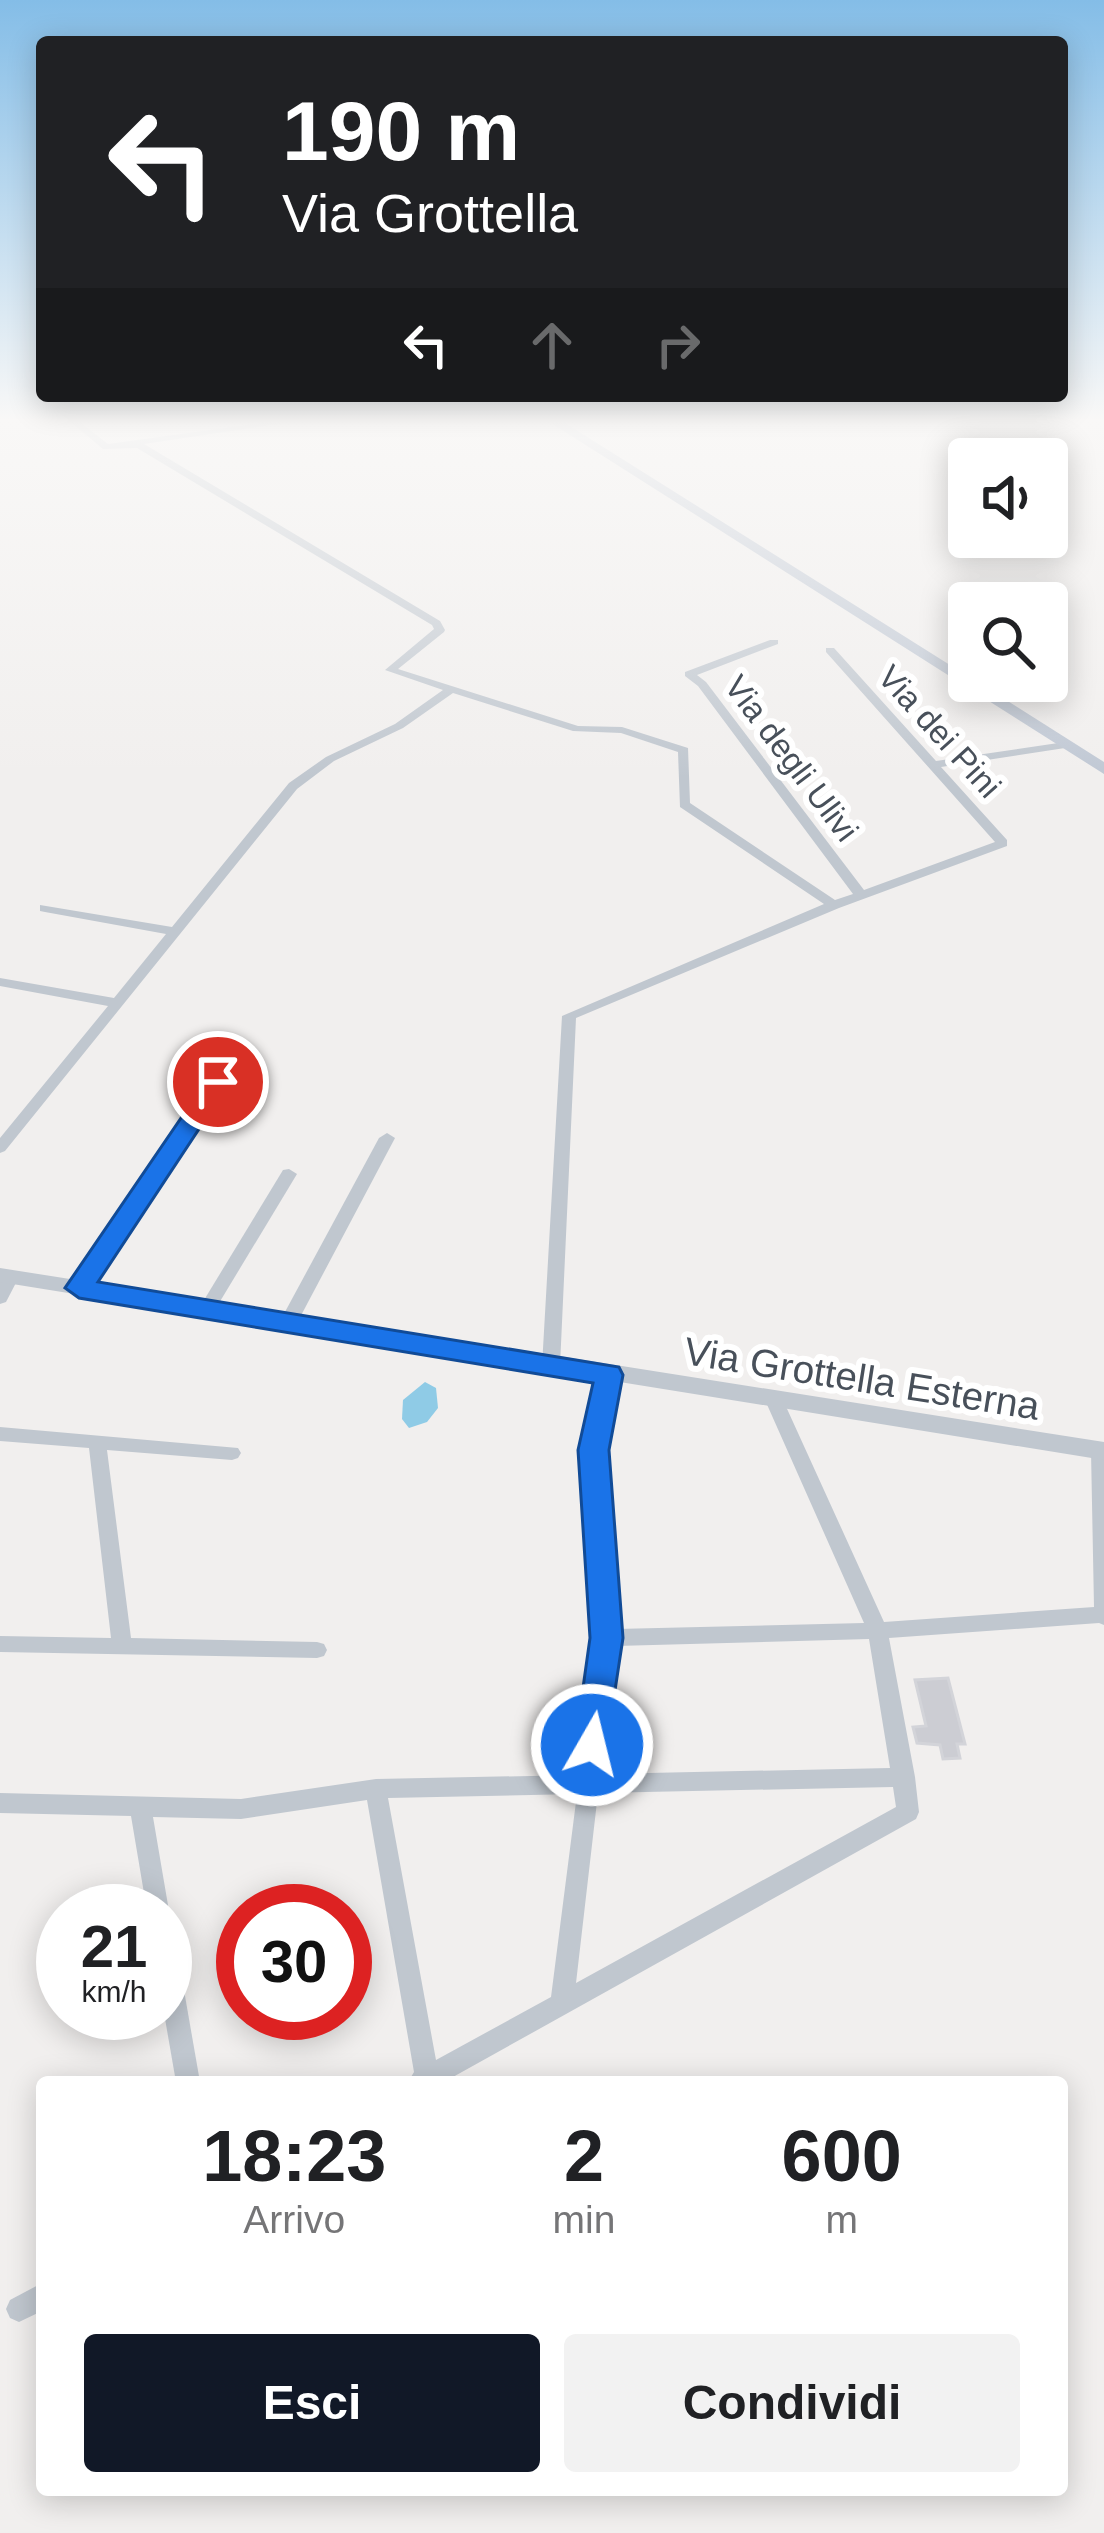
<!DOCTYPE html>
<html lang="it">
<head>
<meta charset="utf-8">
<style>
  :root { --surface:#fff; --page:#f2f2f2; --text:#202124; --muted:#757577; --accent:#111827 }
  body { margin:0; font-family:Arial,sans-serif; background:var(--page); color:var(--text); height:100vh; display:flex; flex-direction:column; font-size:45px; white-space:nowrap }
  * { box-sizing:border-box; margin:0 }
  p { font-size:39px; color:var(--muted) }
  .icon { flex:none; width:66px; height:66px; fill:none; stroke:currentColor; stroke-width:2; stroke-linecap:round; stroke-linejoin:round }
  .map { position:relative; flex:1; overflow:hidden }
  .side { position:absolute; left:36px; top:2076px; width:1032px; height:420px; display:flex; flex-direction:column; background:var(--surface); border-radius:12px; box-shadow:0 6px 30px #0003 }
  .side>* { flex:none }
  .top-card { position:absolute; left:36px; top:36px; width:1032px; height:366px; border-radius:12px; box-shadow:0 6px 30px #0003; background:#202124; color:#fff; overflow:hidden }
  .fabs { position:absolute; left:948px; top:438px; display:grid; gap:24px }
  .fabs a { display:grid; place-items:center; width:120px; height:120px; border-radius:12px; background:var(--surface); box-shadow:0 6px 30px #0003; font-size:60px }
  .speed { position:absolute; left:36px; top:1884px; display:flex; gap:24px; font-size:60px; font-weight:700; text-align:center }
  .speed>* { display:grid; place-content:center; width:156px; height:156px; border-radius:50%; background:var(--surface); box-shadow:0 6px 30px #0003; line-height:1 }
  .speed small { font-size:30px; font-weight:400 }
  .speed .limit { border:18px solid #d22; background:#fff; color:#111 }
  .pin { position:absolute; display:grid; place-items:center; width:102px; height:102px; color:#fff; margin:-51px; border:6px solid #fff; border-radius:50%; box-shadow:0 3px 12px #0007 }
  .me { position:absolute; width:132px; margin:-66px; rotate:8deg; stroke-linejoin:round; filter:drop-shadow(0 0 9px #0008) }
  .turn { display:flex; align-items:center; gap:42px; height:252px; padding:0 48px; font-size:54px }
  .turn .icon { width:156px; height:156px; stroke-width:2.5 }
  .turn b { display:block; font-size:84px; line-height:102px }
  .lanes { display:flex; align-items:center; height:114px; padding:0 48px; background:#0003; justify-content:center; gap:60px; direction:ltr }
  .lanes .off { opacity:.35 }
  .eta { display:flex; justify-content:space-evenly; align-items:center; height:204px; text-align:center }
  .eta b { font-size:72px; font-weight:700; line-height:84px }
  .action { display:flex; gap:24px; margin-top:auto; padding:24px 48px }
  .action a { flex:1; height:138px; border-radius:12px; background:var(--accent); color:#fff; font-size:48px; font-weight:700; line-height:138px; text-align:center }
  .action a+a { background:var(--page); color:var(--text) }
  .map>svg:first-child { display:block }
  .water { fill:#8fcbe6 }
  .building { fill:#cccdd3; stroke:#d3d4d9; stroke-width:3 }
  .lines { fill:none; stroke-linecap:round; stroke-linejoin:round }
  .minor { fill:#c0c7cf; fill-rule:evenodd }
  .tertiary { fill:#c0c7cf; fill-rule:evenodd }
  .secondary { fill:#c0c8d4; fill-rule:evenodd }
  .route { fill:#1a73e8; stroke:#114b97; stroke-width:3 }
  .labels { text-anchor:middle; stroke-width:12; stroke-linejoin:round; paint-order:stroke }
  .far-street-label { font-size:33px; fill:#48505a; stroke:#fff }
  .street-label { font-size:39px; fill:#48505a; stroke:#fff }
</style>
</head>
<body>
<div class="map">
<svg width="1104" height="2533" viewBox="0 0 1104 2533">
  <rect width="100%" height="100%" fill="#f1efee"/>
  <!-- water -->
  <polygon class="water" points="425,1382 436,1388 438,1408 427,1422 409,1428 402,1419 403,1400"/>
  <!-- building -->
  <polygon class="building" points="948,1678 965,1744 957,1744 960,1758 943,1759 940,1745 917,1743 913,1727 926,1726 915,1680"/>
  <g class="lines">
    <!-- minor -->
    <g class="minor">
      <polygon points="72,423 81,423 108,444 262,423 284,423 144,444 440,621 445,630 444,632 398,669 578,726 622,727 688,748 690,803 835,900 853,894 698,686 685,676 685,672 770,640 778,640 778,644 697,675 706,682 864,890 995,842 826,652 826,648 834,648 936,761 1065,742 1071,745 1065,748 941,767 1007,840 1007,846 839,908 576,1018 560,1366 557,1370 545,1370 542,1366 562,1016 824,904 680,807 678,752 621,733 573,731 453,693 403,728 334,761 297,789 5,1151 0,1153 0,1138 108,1006 0,986 0,978 114,998 166,934 45,912 40,911 40,905 172,927 289,783 326,757 395,724 443,690 385,670 434,629 432,625 137,448 103,449"/>
      <polygon points="218,1078 225,1082 85,1292 73,1292 71,1288 73,1284 213,1079"/>
      <polygon points="387,1133 395,1138 297,1323 294,1327 282,1327 279,1323 379,1138"/>
      <polygon points="289,1169 297,1174 213,1313 201,1313 199,1309 201,1305 283,1170"/>
      <polygon points="11,1271 19,1277 6,1302 0,1304 0,1282 5,1273"/>
      <path d="M609,1369L615,1371L618,1375L602,1450L616,1629L864,1623L765,1400L768,1395H780L783,1400L884,1622L1094,1607L1091,1451L1094,1446L1104,1445V1625L1099,1623L889,1638L915,1777L919,1812L916,1819L444,2082H408L414,2072L367,1800L241,1819L153,1817L169,1911L165,1919V1911H147L131,1816L0,1813V1793L241,1799L376,1779L579,1775L597,1638L584,1450L600,1375L603,1371ZM869,1639L890,1768L601,1774L616,1646ZM893,1787L896,1807L576,1983L598,1793ZM577,1794L551,1997L436,2060L388,1798Z"/>
      <polygon points="0,1427 238,1448 241,1453 238,1458 232,1460 107,1450 131,1638 317,1642 324,1644 327,1650 324,1656 317,1658 0,1652 0,1636 111,1638 89,1448 0,1441"/>
      <polygon points="165,1939 173,1942 177,1950 200,2082 176,2082 164,2013"/>
      <polygon points="42,2283 42,2311 19,2322 10,2318 6,2309 10,2300"/>
    </g>
    <!-- tertiary -->
    <polygon class="tertiary" points="0,1268 1104,1442 1104,1460 0,1282"/>
    <!-- secondary -->
    <polygon class="secondary" points="551,423 565,423 969,677 969,681 976,681 1104,762 1104,774"/>
  </g>
  <!-- sky -->
  <linearGradient id="sky" x2="0" y2="1"><stop stop-color="#84bde7"/><stop offset="0.54" stop-color="#f9f8f7"/><stop offset="1" stop-color="#f9f8f7" stop-opacity="0"/></linearGradient>
  <rect width="1104" height="778" fill="url(#sky)"/>
  <!-- route -->
  <polygon class="route" points="218,1075 230,1082 98,1282 619,1367 623,1375 609,1450 623,1638 605,1756 592,1761 580,1756 575,1745 590,1638 578,1450 593,1383 79,1298 65,1288 209,1077"/>
  <g class="labels">
    <!-- far-street labels -->
    <g class="far-street-label">
      <text transform="translate(940 731) rotate(48)" y="12">Via dei Pini</text>
      <text transform="translate(792 758) rotate(53)" y="12">Via degli Ulivi</text>
    </g>
    <!-- street labels -->
    <g class="street-label">
      <text transform="translate(862 1378) rotate(9)" y="14">Via Grottella Esterna</text>
    </g>
  </g>
</svg>
<div class="fabs">
<a><svg class="icon" aria-label="sound" viewBox="0 0 24 24"><path d="M4 9h4l5-4v14l-5-4H4zM17 9q2 3 0 6"/></svg></a>
<a><svg class="icon" aria-label="search" viewBox="0 0 24 24"><circle cx="10" cy="10" r="6"/><path d="M15 15l6 6"/></svg></a>
</div>
<div class="speed"><div>21<small>km/h</small></div><div class="limit">30</div></div>
<div class="pin" style="left:218px;top:1082px;background:#d93025"><svg class="icon" aria-label="arrive" viewBox="0 0 24 24"><path d="M6 21V4h12l-3 4 3 4H6"/></svg></div>
<svg class="me" style="left:592px;top:1745px" viewBox="-20 -20 40 40"><circle r="17" fill="#1a73e8" stroke="#fff" stroke-width="3"/><path d="M0-11L8 9 0 5-8 9z" fill="#fff"/></svg>
<div class="top-card">
<div class="turn"><svg class="icon" aria-label="left" viewBox="0 0 24 24"><path d="M17 20v-9H6M10 6l-5 5 5 5"/></svg><div><b>190 m</b>Via Grottella</div></div>
<div class="lanes"><svg class="icon" aria-label="left" viewBox="0 0 24 24"><path d="M17 20v-9H6M10 6l-5 5 5 5"/></svg><svg class="icon off" aria-label="ahead" viewBox="0 0 24 24"><path d="M12 20V5M6 11l6-6 6 6"/></svg><svg class="icon off" aria-label="right" viewBox="0 0 24 24"><path d="M7 20v-9h11M14 6l5 5-5 5"/></svg></div>
</div>
<section class="side">
<div class="eta">
<div><b>18:23</b><p>Arrivo</p></div>
<div><b>2</b><p>min</p></div>
<div><b>600</b><p>m</p></div>
</div>
<div class="action"><a>Esci</a><a>Condividi</a></div>
</section>
</div>
</body>
</html>
